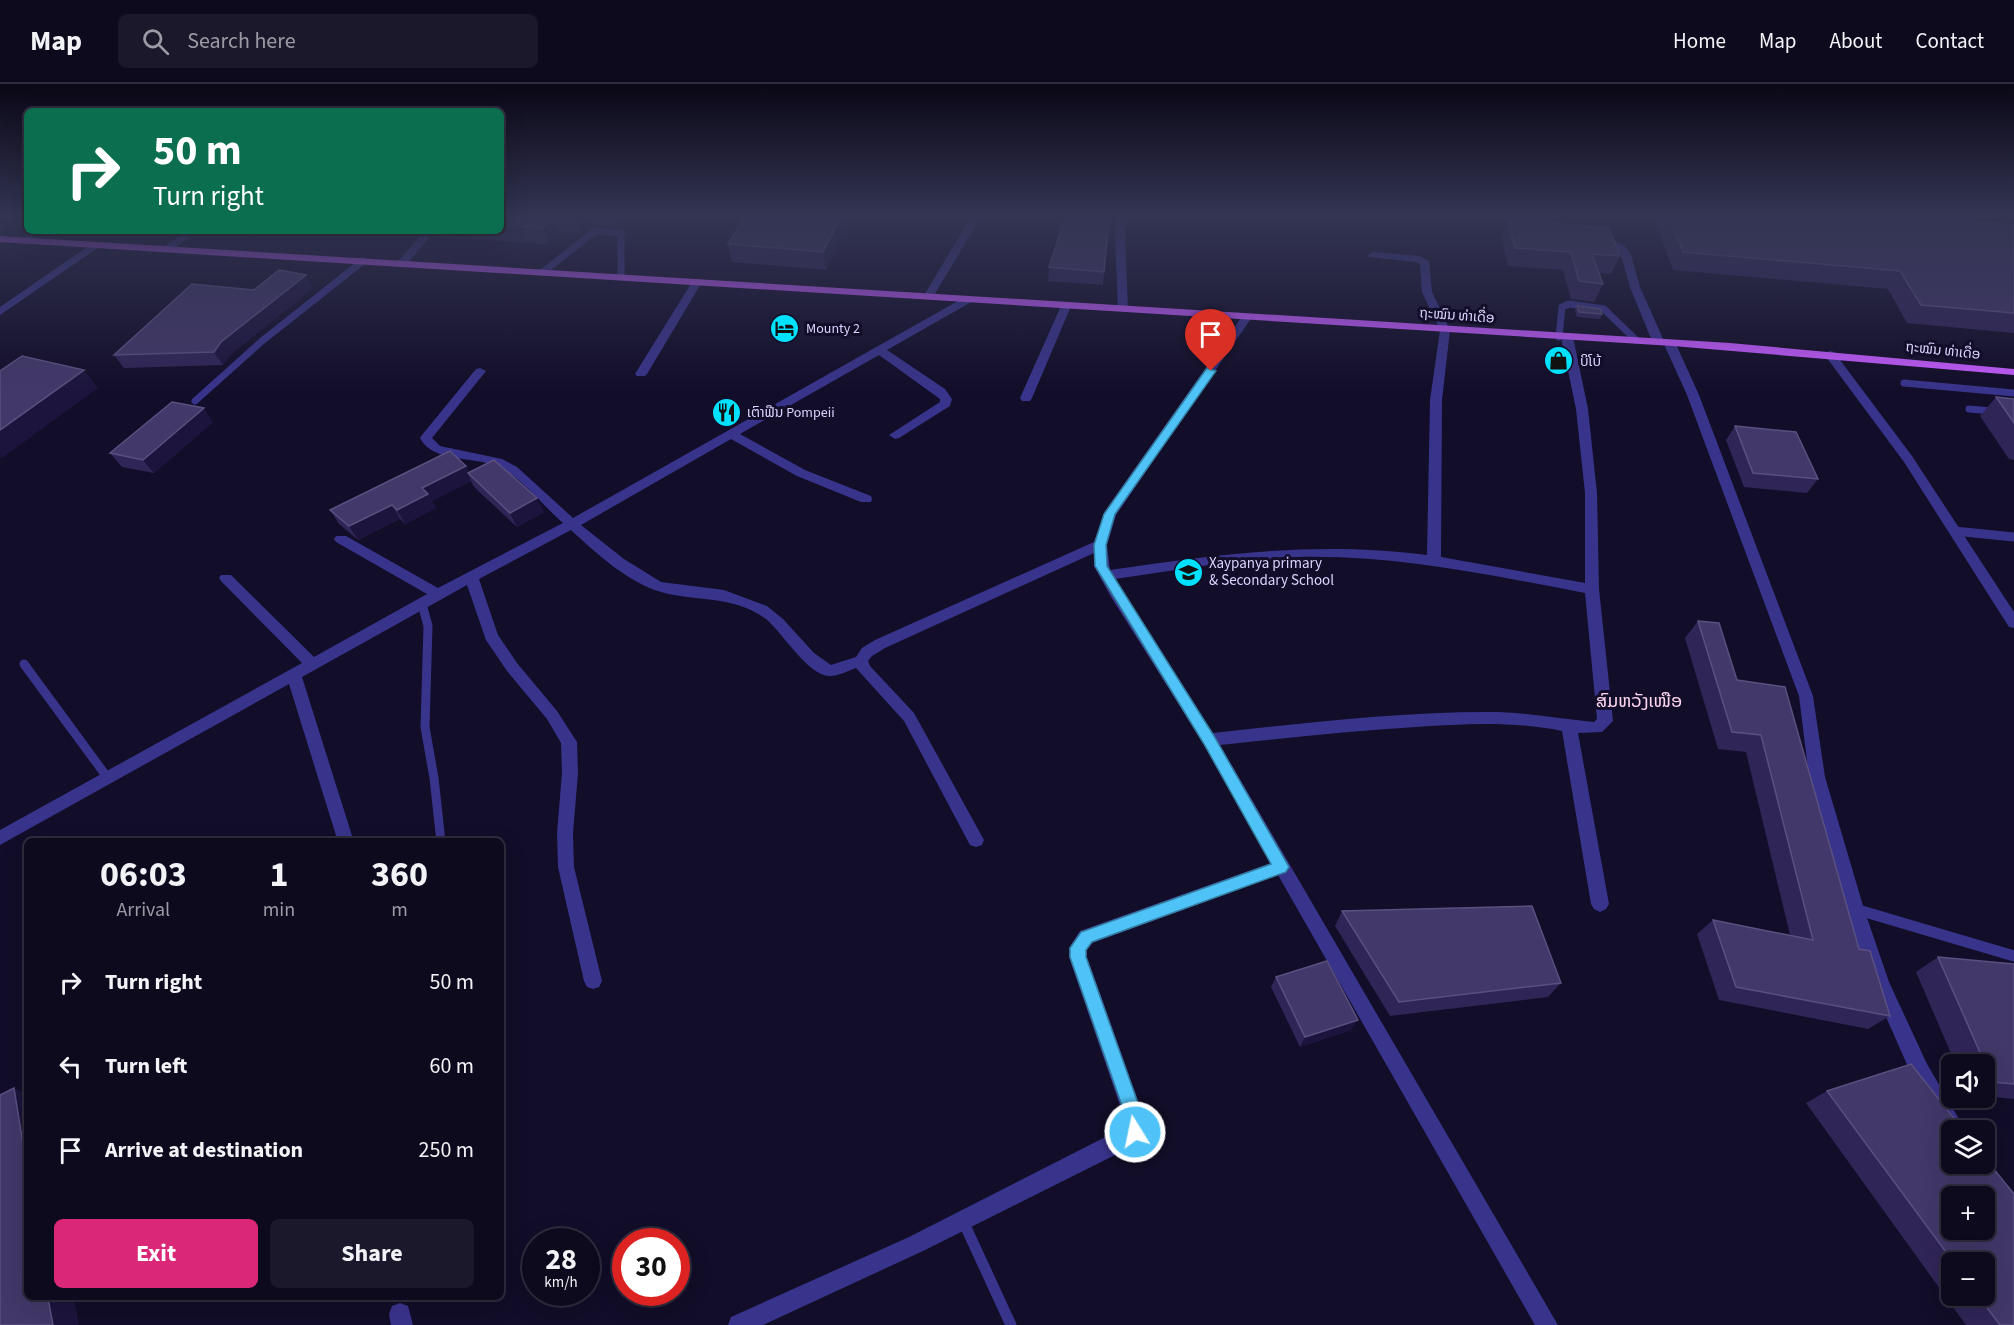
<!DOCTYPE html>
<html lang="en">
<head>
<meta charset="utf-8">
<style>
  :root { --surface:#0e0a1e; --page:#1c182b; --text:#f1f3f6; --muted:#9b9aa4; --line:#2e2b3c; --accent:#db2777 }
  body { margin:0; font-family:"Source Sans 3","Noto Sans Lao",sans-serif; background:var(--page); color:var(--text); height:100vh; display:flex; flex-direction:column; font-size:22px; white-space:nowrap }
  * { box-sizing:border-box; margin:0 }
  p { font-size:20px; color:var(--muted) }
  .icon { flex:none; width:33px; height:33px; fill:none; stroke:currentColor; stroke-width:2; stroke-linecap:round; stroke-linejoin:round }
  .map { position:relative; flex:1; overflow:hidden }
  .panel { position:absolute; left:24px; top:754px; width:480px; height:462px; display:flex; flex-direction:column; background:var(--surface); border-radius:9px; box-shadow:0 6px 24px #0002,0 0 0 2px var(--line) }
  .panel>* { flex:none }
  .hud { position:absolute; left:24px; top:24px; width:480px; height:126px; border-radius:9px; box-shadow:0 6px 24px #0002,0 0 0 2px var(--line); background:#0b6e4f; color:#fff; overflow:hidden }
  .fabs { position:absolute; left:1941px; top:970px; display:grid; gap:12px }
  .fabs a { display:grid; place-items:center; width:54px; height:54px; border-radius:9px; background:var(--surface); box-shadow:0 6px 24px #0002,0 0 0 2px var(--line); font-size:30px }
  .speed { position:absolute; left:522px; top:1144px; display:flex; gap:12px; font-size:30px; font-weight:700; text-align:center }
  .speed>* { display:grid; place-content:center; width:78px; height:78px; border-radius:50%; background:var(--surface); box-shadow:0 6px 24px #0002,0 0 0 2px var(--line); line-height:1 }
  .speed small { font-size:15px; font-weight:400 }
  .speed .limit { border:9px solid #d22; background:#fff; color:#111 }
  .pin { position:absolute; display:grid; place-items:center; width:51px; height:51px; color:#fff; margin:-62px -26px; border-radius:50% 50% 50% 0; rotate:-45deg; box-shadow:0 0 6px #0007 }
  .pin .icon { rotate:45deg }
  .me { position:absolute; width:66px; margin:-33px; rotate:350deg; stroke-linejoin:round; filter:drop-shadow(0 0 4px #0008) }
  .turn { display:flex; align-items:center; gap:21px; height:126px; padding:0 30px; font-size:27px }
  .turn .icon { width:78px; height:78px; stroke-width:2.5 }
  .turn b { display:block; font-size:42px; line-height:51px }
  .eta { display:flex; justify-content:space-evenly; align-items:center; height:102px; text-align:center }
  .eta b { font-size:36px; font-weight:700; line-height:42px }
  .cta { display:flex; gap:12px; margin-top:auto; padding:12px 30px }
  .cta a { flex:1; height:69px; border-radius:9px; background:var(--accent); color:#fff; font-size:24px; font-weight:700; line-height:69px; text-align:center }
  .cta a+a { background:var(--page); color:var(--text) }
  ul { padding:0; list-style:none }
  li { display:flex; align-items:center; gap:18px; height:84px; padding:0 30px }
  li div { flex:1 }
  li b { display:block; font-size:22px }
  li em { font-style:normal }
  header { display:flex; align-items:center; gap:36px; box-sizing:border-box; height:84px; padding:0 30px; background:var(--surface); border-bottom:2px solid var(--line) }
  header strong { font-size:28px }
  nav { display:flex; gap:33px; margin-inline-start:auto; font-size:21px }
  .search { width:420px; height:54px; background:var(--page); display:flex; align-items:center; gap:15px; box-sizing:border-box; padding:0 21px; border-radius:9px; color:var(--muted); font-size:22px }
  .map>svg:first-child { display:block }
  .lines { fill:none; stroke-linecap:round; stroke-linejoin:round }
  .lane-far2 { stroke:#39348b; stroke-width:7 }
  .lane-far1 { stroke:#39348b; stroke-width:9 }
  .lane { stroke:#39348b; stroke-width:11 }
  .street { fill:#39348b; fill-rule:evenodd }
  .primary { fill:#c55bff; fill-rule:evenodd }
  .wall { fill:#302557; fill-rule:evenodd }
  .shaded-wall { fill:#1c143c }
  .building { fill:#423869; stroke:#5a5080; stroke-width:1.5; fill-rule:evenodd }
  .route { fill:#4fc3f7; stroke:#337fa1; stroke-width:1.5 }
  .labels { text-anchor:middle; stroke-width:6; stroke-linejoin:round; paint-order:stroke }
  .far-street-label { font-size:14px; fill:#dad4ff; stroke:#120d28 }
  .far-poi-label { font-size:14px; fill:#dad4ff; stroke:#120d28; text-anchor:start }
  .poi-label { font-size:15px; fill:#dad4ff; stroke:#120d28; text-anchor:start }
  .quarter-label { font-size:18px; fill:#ffd6ef; stroke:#120d28 }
</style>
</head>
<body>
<header>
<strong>Map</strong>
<div class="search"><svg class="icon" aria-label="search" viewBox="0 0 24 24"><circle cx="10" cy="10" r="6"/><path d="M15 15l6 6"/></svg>Search here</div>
<nav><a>Home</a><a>Map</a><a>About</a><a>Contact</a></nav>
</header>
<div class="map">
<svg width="2014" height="1241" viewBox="0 0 2014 1241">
  <rect width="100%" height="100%" fill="#120d28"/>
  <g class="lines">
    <!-- lane-far2 -->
    <g class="lane-far2">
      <polyline points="26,157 35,147"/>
      <polyline points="167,165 192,147"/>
      <polyline points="543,188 595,147 621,149 621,193"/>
      <polyline points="1559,253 1562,223 1569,220 1604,225 1636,256"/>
      <polyline points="1904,299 2014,309"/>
      <polyline points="195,317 262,257 363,177"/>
      <polyline points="1969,325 2014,329"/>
    </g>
    <!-- lane-far1 -->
    <g class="lane-far1">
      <polyline points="1954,447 2014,453"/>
      <polyline points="422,520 428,542 425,643 434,694 441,758"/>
      <polyline points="24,580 107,693"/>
    </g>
    <!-- lane -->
    <g class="lane">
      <polyline points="1855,825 2014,872"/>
      <polyline points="963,1137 1011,1241"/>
    </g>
    <!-- street -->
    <g class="street">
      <polygon points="971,133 981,133 933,213 932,215 924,215 923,213"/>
      <polygon points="1120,133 1130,133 1126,138 1125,149 1128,225 1123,228 1118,225 1115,149 1116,138"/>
      <polygon points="1531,133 1545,133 1577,146 1569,148"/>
      <polygon points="425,147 435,147 406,181 398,181 398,177"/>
      <polygon points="1594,152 1602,152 1624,161 1631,171 1640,203 1664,257 1662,259 1654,259 1652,257 1630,203 1621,171 1616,165 1594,156"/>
      <polygon points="93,159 102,161 0,231 0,223"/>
      <path d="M1373,168L1419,172L1429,177L1432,208L1450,246L1442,316L1441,473L1585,499V409L1576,325L1561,253L1567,250L1573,253L1588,325L1597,409L1599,505L1613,637L1602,648L1578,649L1609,820L1606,825L1600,828L1594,825L1591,820L1562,647C1514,637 1465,640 1416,643C1351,647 1285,654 1220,661L1558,1241H1535L1278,791L1092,859L1087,866V873L1145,1036C1145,1053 1139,1057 1125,1066L923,1167L763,1241H728L731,1233L909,1153L1125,1043V1036L1069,873V864L1080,847L1271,779L1204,660L1111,513L1094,482V469L885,564L872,572L868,577L870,582L914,629L984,756L982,761L976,763L970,761L904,637L856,584C848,587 838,592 830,592C809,593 782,548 766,535C734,511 696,518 661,508C627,498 596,469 571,446L479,495L498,551L517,579L557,627L577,658L578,689L573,749L574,783L602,897L599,903L593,905L587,903L584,897L558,783L557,749L562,689L561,659L547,635L507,587L486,556L467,501L302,593L354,758H338L289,600L0,761V746L302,579L221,497L219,494L221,491H231L314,573L427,510L336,458L334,455L336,452H346L438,504L563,439C542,421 521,392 496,382C472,372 433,379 420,354L422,351L476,285L480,284L486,287L432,354L440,362L502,375L517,383L573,434L965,213H973V217L887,266L945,305L952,315L950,322L899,354L895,355L889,351L940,318V315L879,271L740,350L805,386L871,412L872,415L871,418H861L797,392L731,355L581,441L624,475L661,498L724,506L767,522L783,535L814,569L831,581L856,573L862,564L875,556L1094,458L1105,427L1243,231L1247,230L1252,233L1116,431L1107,461L1110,486C1221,470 1315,457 1427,471L1430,316L1440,246L1422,208L1420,180L1416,178L1369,173L1368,171ZM1299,473C1397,471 1490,491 1585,509L1597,635L1594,638C1562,635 1530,629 1498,628C1403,627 1307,639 1213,649L1115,495L1216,480Z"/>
      <polygon points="697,195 702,198 647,290 645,292 637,292 635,290 692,198"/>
      <polygon points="1066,219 1071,222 1032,314 1030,317 1022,317 1020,314 1061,222"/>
      <polygon points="1669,255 1675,258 1699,311 1813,612 1825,693 1864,825 1889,898 1927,980 1966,1047 1952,1047 1952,1055 1913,994 1871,899 1846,825 1809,693 1799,612 1687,311 1663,258"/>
      <polygon points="1830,267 1834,268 1912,372 2014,528 2014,544 2009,543 1904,378 1824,270"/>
      <polygon points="400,1219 408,1222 413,1241 391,1241 389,1230 392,1222"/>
    </g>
    <!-- primary -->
    <polygon class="primary" points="0,152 1730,259 2014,285 2014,291 1673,262 0,158"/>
  </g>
  <!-- wall -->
  <g class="wall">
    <polygon points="501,133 625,133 618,143 595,141 582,150 557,148 548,160 433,153 430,147 501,147"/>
    <polygon points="744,133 851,133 826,186 732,178 728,160"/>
    <polygon points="1654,133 1902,133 2014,141 2014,249 1907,239 1888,205 1673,186"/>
    <polygon points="1508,136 1620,172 1611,190 1599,189 1603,200 1594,218 1571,215 1563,186 1508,182 1502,154"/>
    <polygon points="1109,137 1103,201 1048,197 1049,183"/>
    <polygon points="313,204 230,271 223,281 124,284 114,271 254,206"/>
    <polygon points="1577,222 1602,230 1600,235 1577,233 1575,227"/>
    <polygon points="1996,313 2014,315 2014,376 2009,375 1980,332"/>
    <polygon points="213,338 154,389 122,383 110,369"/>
    <polygon points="1735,342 1818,395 1807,409 1744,403 1726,356"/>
    <polygon points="466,382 469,388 544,428 517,443 474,403 471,397 432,417 436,424 405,440 400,435 358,456 339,440 330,426"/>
    <polygon points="1698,537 1737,596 1890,932 1868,945 1719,916 1697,850 1713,836 1790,851 1746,668 1718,665 1685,554"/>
    <polygon points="1342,827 1561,899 1548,913 1390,932 1335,842"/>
    <polygon points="1938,873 2014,880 2014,1015 1984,1012 1984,981 1956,981 1916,888"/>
    <polygon points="1276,893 1351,946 1300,963 1271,903"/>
    <path d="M1911,980L1964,1047H1952V1080H1984V1073L2014,1110V1241H1966L1806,1019L1827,1007ZM1952,1113H1984V1146H1952ZM1952,1179H1984V1212H1952Z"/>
  </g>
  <!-- shaded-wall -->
  <g class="shaded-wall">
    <polygon points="551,133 552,133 557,148 548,160 543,144"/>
    <polygon points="579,133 592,133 595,141 582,150 577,134"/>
    <polygon points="615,133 625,133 618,143"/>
    <polygon points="841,133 851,133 826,186 823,168"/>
    <polygon points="306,191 313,204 230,271 223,281 214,268 221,258"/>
    <polygon points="84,286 98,304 2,374 0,372 0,346"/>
    <polygon points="204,324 213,338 154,389 143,376"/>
    <polygon points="466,382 471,393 468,389 471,397 432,417 436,424 405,440 397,426 422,404"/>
    <polygon points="537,414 544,428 517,443 510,429"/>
    <polygon points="392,421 400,435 358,456 349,442"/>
    <polygon points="1358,936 1351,946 1300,963 1305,953"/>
    <polygon points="14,1004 27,1010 27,1085"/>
    <polygon points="48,1214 74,1214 79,1241 53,1241"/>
  </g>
  <!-- building -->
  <g class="building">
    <polygon points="501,133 551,133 543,144 501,142"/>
    <polygon points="744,133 841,133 823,168 728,160"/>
    <polygon points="1669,133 1902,133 2014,141 2014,229 1921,221 1900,187 1683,168"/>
    <polygon points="1065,134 1109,137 1104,188 1049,183"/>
    <polygon points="1508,136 1609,144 1620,172 1592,170 1603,200 1579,197 1571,168 1515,164"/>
    <polygon points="279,186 306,191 221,258 214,268 114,271 192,200 254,206"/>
    <polygon points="1577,222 1600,225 1602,230 1579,228"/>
    <polygon points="22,272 84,286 0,346 0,287"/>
    <polygon points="1996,313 2014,315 2014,339"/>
    <polygon points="172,318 204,324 143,376 110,369"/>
    <polygon points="1735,342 1796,348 1818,395 1753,389"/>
    <polygon points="450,367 466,382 422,404 428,410 397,426 392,421 349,442 330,426"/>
    <polygon points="494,376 537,414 510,429 468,389"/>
    <polygon points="1698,537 1719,539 1737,596 1785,603 1859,865 1870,867 1890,932 1736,903 1713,836 1813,856 1761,651 1732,648"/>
    <polygon points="1532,822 1561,899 1399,918 1342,827"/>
    <polygon points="1938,873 2014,880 2014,1000 1993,998"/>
    <polygon points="1327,877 1358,936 1305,953 1276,893"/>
    <path d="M1911,980L1964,1047H1952V1080H1984V1073L2014,1110V1241H2000L1978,1212H1984V1179H1954L1827,1007ZM1952,1113H1984V1146H1952Z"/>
    <polygon points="14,1004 27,1085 27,1214 48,1214 53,1241 0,1241 0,1011"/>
  </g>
  <!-- sky -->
  <linearGradient id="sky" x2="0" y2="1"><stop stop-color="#0a0716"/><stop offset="0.43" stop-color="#333553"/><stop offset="1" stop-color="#333553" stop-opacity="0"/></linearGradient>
  <rect width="2014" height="307" fill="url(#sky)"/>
  <!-- route -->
  <polygon class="route" points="1207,284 1216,287 1115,430 1106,461 1107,482 1214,652 1289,783 1286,788 1092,858 1086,866 1086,873 1144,1036 1141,1055 1135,1057 1128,1055 1126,1048 1127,1036 1070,873 1070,864 1081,848 1271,780 1204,660 1095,482 1094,461 1104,430"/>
  <!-- icons -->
  <defs>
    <symbol id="hotel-disc" viewBox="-11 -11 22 22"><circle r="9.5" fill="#00e1ff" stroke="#120d28"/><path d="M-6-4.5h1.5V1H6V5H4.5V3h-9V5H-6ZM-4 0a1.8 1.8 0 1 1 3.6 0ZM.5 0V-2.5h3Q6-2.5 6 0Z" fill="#111"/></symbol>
    <symbol id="shop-disc" viewBox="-11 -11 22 22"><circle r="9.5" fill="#00e1ff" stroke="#120d28"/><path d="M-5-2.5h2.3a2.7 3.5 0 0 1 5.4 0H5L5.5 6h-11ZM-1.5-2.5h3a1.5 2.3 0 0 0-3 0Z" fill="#111"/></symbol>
    <symbol id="restaurant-disc" viewBox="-11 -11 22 22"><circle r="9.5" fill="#00e1ff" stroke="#120d28"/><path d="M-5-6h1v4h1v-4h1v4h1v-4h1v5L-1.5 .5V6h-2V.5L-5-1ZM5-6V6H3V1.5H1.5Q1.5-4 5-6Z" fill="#111"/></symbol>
    <symbol id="school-disc" viewBox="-11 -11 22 22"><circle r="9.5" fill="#00e1ff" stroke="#120d28"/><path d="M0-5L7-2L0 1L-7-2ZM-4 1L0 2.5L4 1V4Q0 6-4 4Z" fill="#111"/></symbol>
  </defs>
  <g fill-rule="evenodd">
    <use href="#hotel-disc" x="768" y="228" width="33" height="33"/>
    <use href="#shop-disc" x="1542" y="260" width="33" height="33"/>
    <use href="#restaurant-disc" x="710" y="312" width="33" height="33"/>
    <use href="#school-disc" x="1172" y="472" width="33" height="33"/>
  </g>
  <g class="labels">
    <!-- far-street labels -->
    <g class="far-street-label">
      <text transform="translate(1457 231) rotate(4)" y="5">ຖະໝົນ ທ່າເດື່ອ</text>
      <text transform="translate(1943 266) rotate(6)" y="5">ຖະໝົນ ທ່າເດື່ອ</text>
    </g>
    <!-- far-poi labels -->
    <g class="far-poi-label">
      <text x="806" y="249">Mounty 2</text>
      <text x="1580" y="282">ບິໂບ້</text>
      <text x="747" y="333">ເຕົາຟືນ Pompeii</text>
    </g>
    <!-- poi labels -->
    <g class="poi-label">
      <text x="1209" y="484">Xaypanya primary<tspan x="1209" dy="17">&amp; Secondary School</tspan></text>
    </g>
    <!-- quarter labels -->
    <g class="quarter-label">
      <text x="1639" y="623">ສົມຫວັງເໜືອ</text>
    </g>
  </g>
</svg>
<div class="fabs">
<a><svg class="icon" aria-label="sound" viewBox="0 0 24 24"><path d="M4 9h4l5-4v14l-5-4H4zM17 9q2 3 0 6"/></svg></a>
<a><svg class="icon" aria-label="layers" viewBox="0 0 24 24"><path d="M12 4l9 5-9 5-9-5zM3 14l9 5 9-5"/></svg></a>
<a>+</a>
<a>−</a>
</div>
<div class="speed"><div>28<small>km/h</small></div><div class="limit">30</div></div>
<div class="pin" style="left:1211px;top:287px;background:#d93025"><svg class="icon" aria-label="arrive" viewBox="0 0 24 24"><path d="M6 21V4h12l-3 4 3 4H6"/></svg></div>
<svg class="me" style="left:1135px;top:1048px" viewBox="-20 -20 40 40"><circle r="17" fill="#4fc3f7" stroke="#fff" stroke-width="3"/><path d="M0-11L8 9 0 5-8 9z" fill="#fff"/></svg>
<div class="hud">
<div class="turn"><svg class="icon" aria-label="right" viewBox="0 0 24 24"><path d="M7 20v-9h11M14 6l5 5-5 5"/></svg><div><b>50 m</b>Turn right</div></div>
</div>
<section class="panel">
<div class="eta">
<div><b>06:03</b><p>Arrival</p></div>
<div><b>1</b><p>min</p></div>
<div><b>360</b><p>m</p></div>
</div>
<ul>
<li><svg class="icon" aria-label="right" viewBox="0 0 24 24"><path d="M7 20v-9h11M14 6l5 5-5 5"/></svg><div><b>Turn right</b></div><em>50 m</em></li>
<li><svg class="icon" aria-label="left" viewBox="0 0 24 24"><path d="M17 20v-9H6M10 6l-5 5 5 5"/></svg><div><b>Turn left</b></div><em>60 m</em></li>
<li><svg class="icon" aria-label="arrive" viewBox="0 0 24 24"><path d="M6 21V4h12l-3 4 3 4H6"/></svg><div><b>Arrive at destination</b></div><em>250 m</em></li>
</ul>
<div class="cta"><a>Exit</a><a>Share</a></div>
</section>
</div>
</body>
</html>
